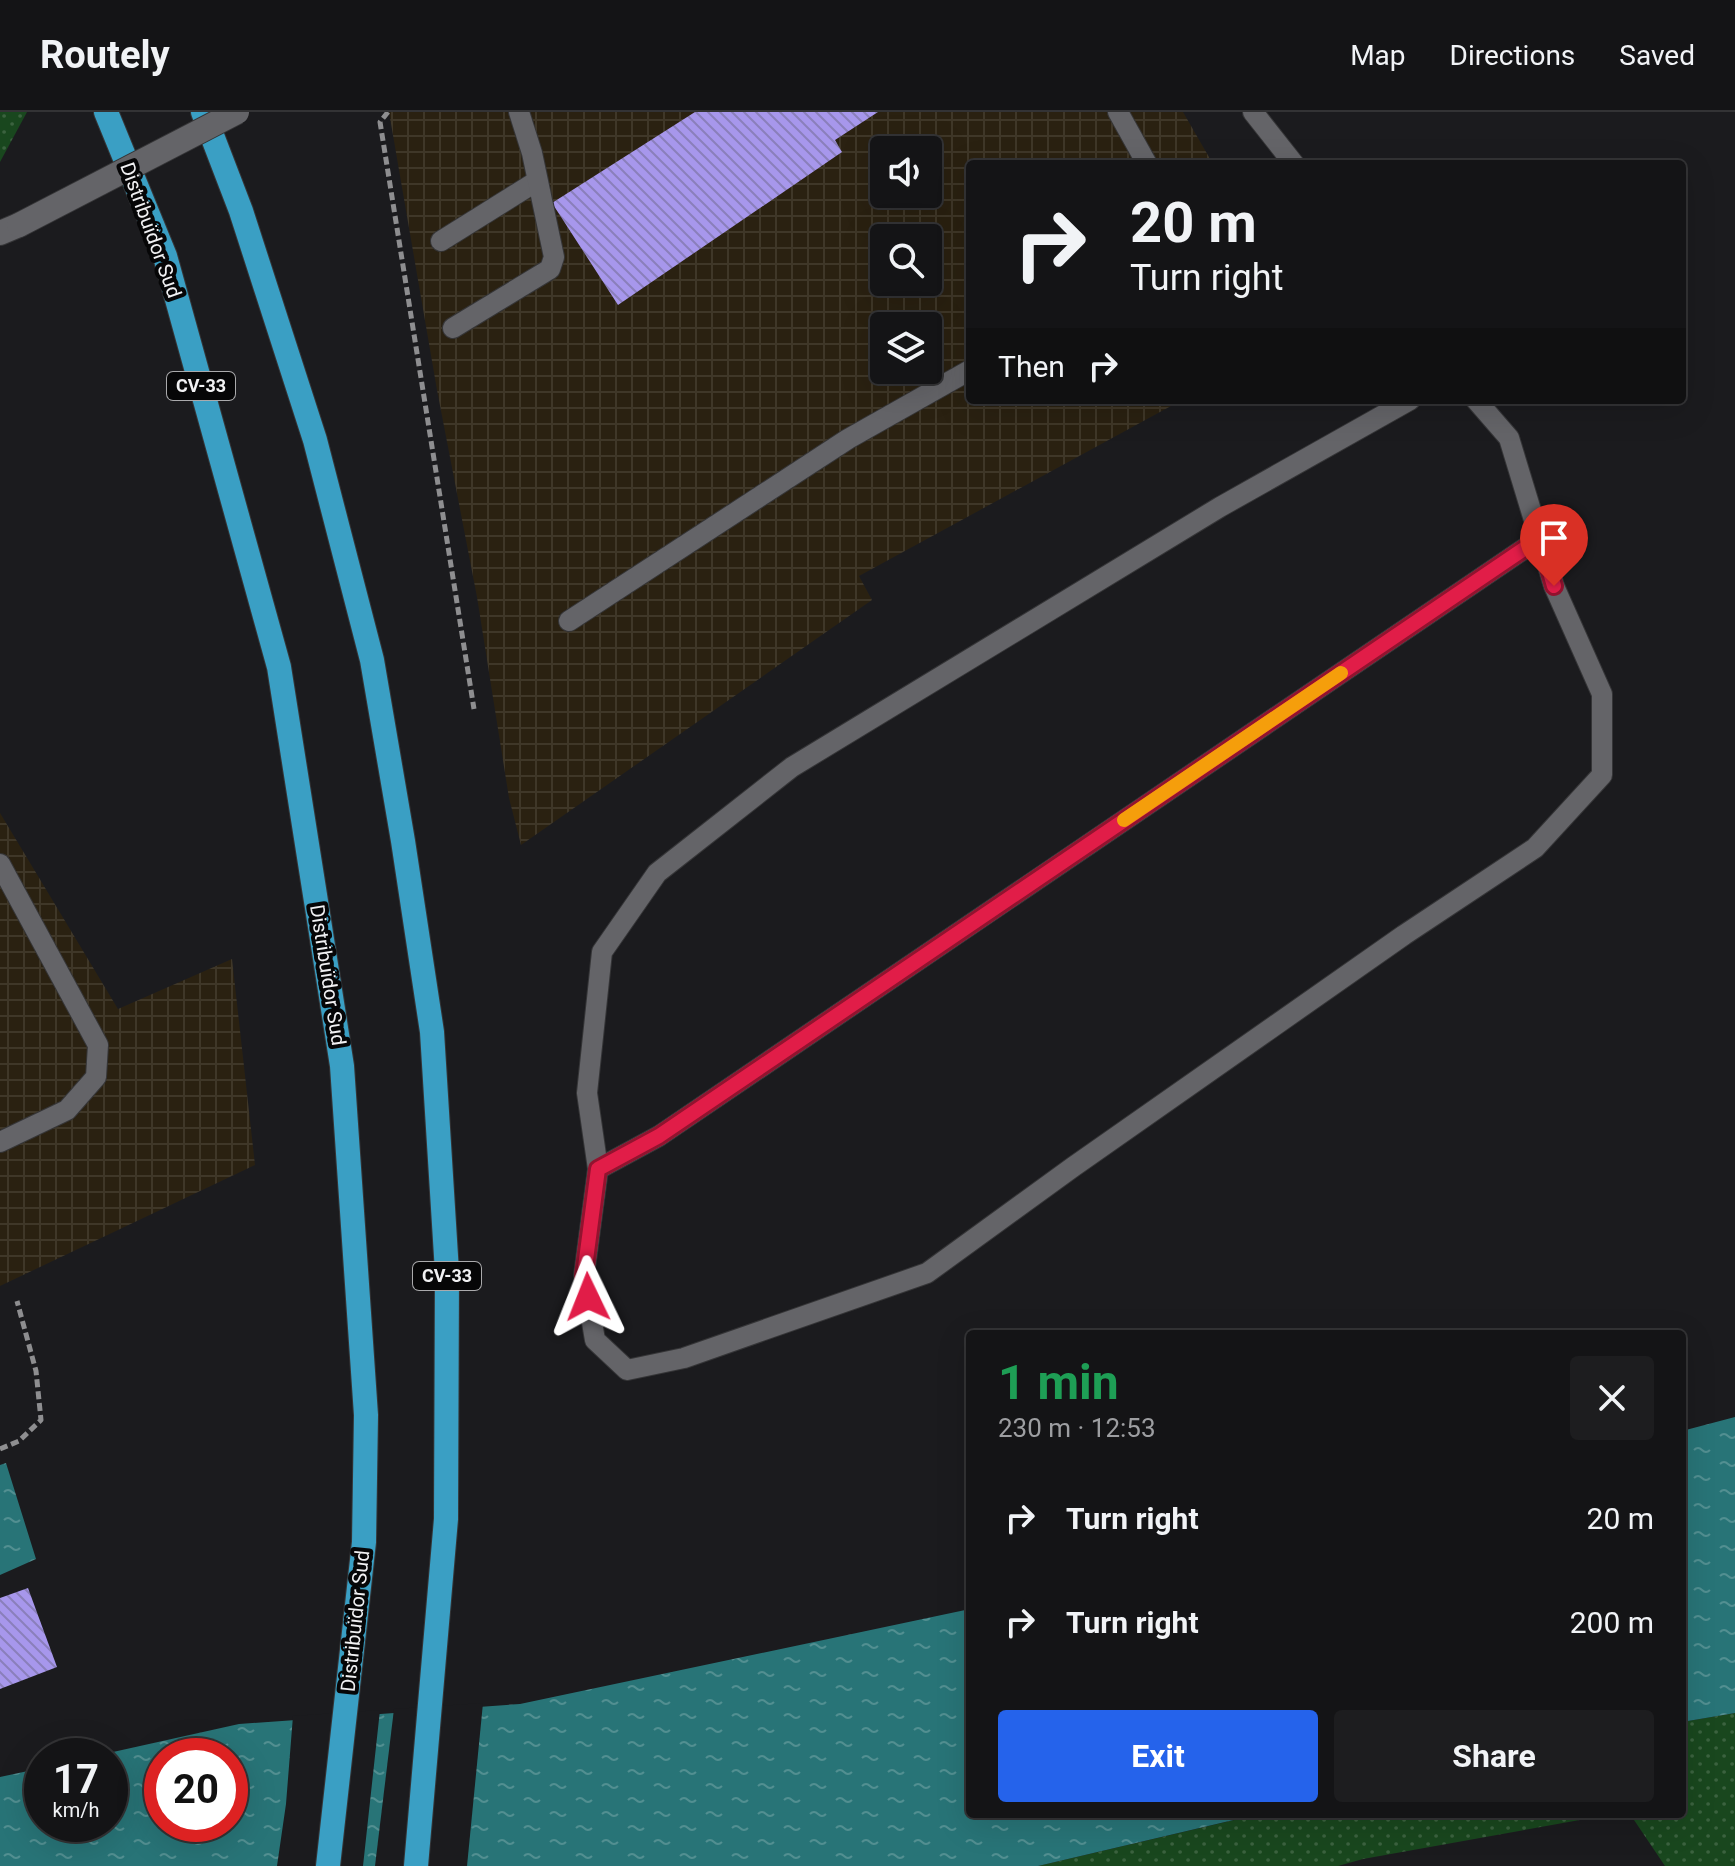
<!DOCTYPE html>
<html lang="en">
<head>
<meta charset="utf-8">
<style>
  :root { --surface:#141416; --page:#1d1d1f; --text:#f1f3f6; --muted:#9d9ea1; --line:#333335; --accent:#2563eb }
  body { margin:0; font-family:Roboto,sans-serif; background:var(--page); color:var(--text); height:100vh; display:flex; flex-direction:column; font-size:30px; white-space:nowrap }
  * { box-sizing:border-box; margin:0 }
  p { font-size:26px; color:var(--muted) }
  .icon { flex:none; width:44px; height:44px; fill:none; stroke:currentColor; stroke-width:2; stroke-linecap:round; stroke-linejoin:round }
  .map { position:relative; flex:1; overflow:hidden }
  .details { position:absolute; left:966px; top:1218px; width:720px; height:488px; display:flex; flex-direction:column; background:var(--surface); border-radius:8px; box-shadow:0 8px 32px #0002,0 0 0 2px var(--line) }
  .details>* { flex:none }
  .hud { position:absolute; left:966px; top:48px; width:720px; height:244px; border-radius:8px; box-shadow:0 8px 32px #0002,0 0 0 2px var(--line); background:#141416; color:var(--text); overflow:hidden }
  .buttons { position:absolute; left:870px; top:24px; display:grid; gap:16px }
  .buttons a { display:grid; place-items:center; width:72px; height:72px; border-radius:8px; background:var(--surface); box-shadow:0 8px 32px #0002,0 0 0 2px var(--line); font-size:40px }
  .speed { position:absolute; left:24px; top:1626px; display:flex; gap:16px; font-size:40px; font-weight:700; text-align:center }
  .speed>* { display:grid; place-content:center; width:104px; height:104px; border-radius:50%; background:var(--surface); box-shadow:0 8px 32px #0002,0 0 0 2px var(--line); line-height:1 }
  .speed small { font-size:20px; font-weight:400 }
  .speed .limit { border:12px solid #d22; background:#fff; color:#111 }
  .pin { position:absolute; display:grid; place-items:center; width:68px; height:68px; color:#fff; margin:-82px -34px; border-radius:50% 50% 50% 0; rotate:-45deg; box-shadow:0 0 8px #0007 }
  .pin .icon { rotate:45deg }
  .me { position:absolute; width:88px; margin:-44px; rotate:358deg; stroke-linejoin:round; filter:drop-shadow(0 0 6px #0008) }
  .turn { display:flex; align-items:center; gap:28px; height:168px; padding:0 32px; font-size:36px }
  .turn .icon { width:104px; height:104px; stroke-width:2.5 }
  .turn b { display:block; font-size:56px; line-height:68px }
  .then { display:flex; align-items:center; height:76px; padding:0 32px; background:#0003; gap:16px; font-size:30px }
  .round { display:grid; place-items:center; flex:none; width:84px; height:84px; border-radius:8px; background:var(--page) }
  .headline { display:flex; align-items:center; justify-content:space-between; height:136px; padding:0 32px }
  h1 { font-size:48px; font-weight:700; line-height:60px; color:#1e9e55 }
  .primary-button { display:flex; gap:16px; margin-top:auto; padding:16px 32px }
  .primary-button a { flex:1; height:92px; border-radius:8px; background:var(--accent); color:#fff; font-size:32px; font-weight:700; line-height:92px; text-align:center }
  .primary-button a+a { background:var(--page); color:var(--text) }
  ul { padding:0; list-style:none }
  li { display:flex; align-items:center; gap:24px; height:104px; padding:0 32px }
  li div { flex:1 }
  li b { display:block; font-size:30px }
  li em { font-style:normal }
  header { display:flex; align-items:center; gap:48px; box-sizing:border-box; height:112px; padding:0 40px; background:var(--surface); border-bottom:2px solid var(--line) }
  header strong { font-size:38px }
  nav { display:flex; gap:44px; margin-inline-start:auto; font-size:28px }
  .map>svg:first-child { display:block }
  .industrial { fill:url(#industrial-grid); fill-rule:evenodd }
  .grass { fill:url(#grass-dots) }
  .water { fill:url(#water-ripples); fill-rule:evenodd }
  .pier { fill:#1b1b1e }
  .building { fill:url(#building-back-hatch) }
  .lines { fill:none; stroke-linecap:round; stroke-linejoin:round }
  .service-casing { stroke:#353537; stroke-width:22 }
  .tertiary-casing { stroke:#353537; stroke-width:26 }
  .trunk-casing { stroke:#353537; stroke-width:26 }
  .path { stroke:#8e8e90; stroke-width:5; stroke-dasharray:8 4; stroke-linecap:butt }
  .service { stroke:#646468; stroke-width:20 }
  .tertiary { stroke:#646468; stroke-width:24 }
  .trunk { stroke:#3a9fc4; stroke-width:24 }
  .tertiary-bridge-casing { stroke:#353537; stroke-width:26; stroke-linecap:butt }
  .tertiary-bridge { stroke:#646468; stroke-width:24 }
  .route-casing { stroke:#92132f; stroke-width:20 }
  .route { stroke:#e11d48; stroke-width:14 }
  .slow { stroke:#f59e0b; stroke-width:14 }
  .labels { text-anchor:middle; stroke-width:8; stroke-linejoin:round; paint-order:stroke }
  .shield { fill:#060607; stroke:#aaaaac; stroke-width:2 }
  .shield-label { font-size:18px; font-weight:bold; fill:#f1f1f3 }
  .street-label { font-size:20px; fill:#f1f1f3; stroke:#060607 }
</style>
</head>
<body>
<header>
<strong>Routely</strong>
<nav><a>Map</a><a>Directions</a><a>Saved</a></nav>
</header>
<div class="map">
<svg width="1735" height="1754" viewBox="0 0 1735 1754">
  <defs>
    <pattern id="industrial-grid" width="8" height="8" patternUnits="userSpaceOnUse" patternTransform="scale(2)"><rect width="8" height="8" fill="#2a2111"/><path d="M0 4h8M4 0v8" fill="none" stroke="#3f3728"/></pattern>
    <pattern id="grass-dots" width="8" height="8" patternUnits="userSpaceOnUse" patternTransform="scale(2)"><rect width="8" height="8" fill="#19471e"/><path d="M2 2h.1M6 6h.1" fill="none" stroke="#3b623f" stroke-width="1.8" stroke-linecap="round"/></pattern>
    <pattern id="water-ripples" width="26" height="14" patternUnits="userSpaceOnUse" patternTransform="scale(2)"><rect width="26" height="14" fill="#287477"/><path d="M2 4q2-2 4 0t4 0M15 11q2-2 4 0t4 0" fill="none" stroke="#528f91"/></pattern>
    <pattern id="building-back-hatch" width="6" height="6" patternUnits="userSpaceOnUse" patternTransform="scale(2)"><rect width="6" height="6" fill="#a797ec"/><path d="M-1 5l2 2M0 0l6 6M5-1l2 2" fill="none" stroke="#8a7fbb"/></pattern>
  </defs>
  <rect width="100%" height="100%" fill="#1b1b1e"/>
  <!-- industrial -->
  <g class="industrial">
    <path d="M389,0H1183L1213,52H970V288H1182L859,464L872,488L521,733L509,686L477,485L437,278ZM884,38H928V82H884ZM884,126H928V170H884ZM884,214H928V258H884Z"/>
    <polygon points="0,701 118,897 232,847 255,1053 0,1174"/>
  </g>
  <!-- grass -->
  <g class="grass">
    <polygon points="0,0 27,0 0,50"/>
    <polygon points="1735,1601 1735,1754 1665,1754 1630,1702 1682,1702 1682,1610"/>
    <polygon points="1260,1702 1613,1702 1363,1747 1338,1754 1038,1754"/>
  </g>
  <!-- water -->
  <g class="water">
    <polygon points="1735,1305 1735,1601 1682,1610 1682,1319"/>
    <polygon points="6,1351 36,1447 0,1463 0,1353"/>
    <path d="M970,1497V1702H1259L1038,1754H0V1665L42,1656V1712H110V1644H95L239,1612L520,1592ZM162,1644H230V1712H162Z"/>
  </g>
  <!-- pier -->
  <g class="pier">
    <polygon points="483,1591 467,1754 375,1754 394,1597"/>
    <polygon points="380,1598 363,1754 277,1754 286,1692 293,1604"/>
  </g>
  <!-- building -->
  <g class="building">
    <polygon points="695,0 878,0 835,28 842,40 618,193 552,91"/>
    <polygon points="28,1476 57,1555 0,1577 0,1486"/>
  </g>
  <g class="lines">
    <defs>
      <g id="service">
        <polyline points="1118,0 1147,52"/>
        <polyline points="1253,0 1294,52"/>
        <polyline points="441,129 537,69"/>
        <polyline points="453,216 550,157 554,145 532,41 519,0"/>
        <polyline points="1476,288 1509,326 1554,474 1602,582 1602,663 1535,736 1404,823 1073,1055 927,1161 684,1246 627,1258 595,1228 584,1163 598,1057 659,1024 1540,426"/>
        <polyline points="569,509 848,327 970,258"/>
        <polyline points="0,752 98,933 96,965 67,998 0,1030"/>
        <polyline points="598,1057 587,981 602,840 657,761 792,655 1220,395 1410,288"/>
      </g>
      <polyline id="tertiary" points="0,121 19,113"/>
      <g id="trunk">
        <polyline points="106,0 165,144 279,555 342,954 366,1303 364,1430 328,1754"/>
        <polyline points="203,0 241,99 315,328 372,548 403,729 432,920 447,1160 446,1407 416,1754"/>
      </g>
    </defs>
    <!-- service casing -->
    <use href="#service" class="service-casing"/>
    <!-- tertiary casing -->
    <use href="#tertiary" class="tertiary-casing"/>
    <!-- trunk casing -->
    <use href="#trunk" class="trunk-casing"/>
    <!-- path -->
    <g class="path">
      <polyline points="388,0 380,10 474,597"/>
      <polyline points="0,1337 19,1329 41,1308 36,1259 17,1189"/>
    </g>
    <!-- service -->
    <use href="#service" class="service"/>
    <!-- tertiary -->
    <use href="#tertiary" class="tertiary"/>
    <!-- trunk -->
    <use href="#trunk" class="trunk"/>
    <defs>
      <polyline id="tertiary-bridge" points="19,113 237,0"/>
    </defs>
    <!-- tertiary-bridge casing -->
    <use href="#tertiary-bridge" class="tertiary-bridge-casing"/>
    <!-- tertiary-bridge -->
    <use href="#tertiary-bridge" class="tertiary-bridge"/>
  </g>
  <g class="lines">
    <defs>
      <polyline id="route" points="588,1185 584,1163 598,1057 659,1024 1540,426 1554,474"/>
    </defs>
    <!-- route casing -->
    <use href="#route" class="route-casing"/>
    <!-- route -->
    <use href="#route" class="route"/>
    <!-- slow -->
    <polyline class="slow" points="1124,708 1341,561"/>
  </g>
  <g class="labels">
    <!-- shield labels -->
    <g class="shield">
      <rect x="167" y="260" width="68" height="28" rx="6"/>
      <rect x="413" y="1150" width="68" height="28" rx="6"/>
    </g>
    <g class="shield-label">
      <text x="201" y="280">CV-33</text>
      <text x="447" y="1170">CV-33</text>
    </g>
    <!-- street labels -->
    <g class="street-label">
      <text transform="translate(151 118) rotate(70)" y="7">Distribuïdor Sud</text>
      <text transform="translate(328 863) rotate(81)" y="7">Distribuïdor Sud</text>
      <text transform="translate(355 1509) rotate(-84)" y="7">Distribuïdor Sud</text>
    </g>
  </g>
</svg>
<div class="buttons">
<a><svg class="icon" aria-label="sound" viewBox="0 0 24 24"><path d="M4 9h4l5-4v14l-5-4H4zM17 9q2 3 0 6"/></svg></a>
<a><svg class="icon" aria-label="search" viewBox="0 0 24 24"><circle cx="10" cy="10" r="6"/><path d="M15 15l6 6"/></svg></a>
<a><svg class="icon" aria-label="layers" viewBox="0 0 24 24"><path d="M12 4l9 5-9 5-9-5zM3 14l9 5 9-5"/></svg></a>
</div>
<div class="speed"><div>17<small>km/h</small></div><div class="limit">20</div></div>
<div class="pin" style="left:1554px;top:474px;background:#d93025"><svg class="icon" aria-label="arrive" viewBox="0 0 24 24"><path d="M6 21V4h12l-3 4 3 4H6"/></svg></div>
<svg class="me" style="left:588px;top:1185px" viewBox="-20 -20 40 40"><path d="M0-17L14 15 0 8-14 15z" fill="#e11d48" stroke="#fff" stroke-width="4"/></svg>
<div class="hud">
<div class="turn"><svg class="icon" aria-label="right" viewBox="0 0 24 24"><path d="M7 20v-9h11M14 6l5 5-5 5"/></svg><div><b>20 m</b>Turn right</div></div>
<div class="then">Then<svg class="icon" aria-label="right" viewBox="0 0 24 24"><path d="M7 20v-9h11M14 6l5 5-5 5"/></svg></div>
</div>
<section class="details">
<div class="headline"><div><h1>1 min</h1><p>230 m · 12:53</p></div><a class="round"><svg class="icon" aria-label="close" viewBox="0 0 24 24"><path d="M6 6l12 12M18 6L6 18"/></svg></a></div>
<ul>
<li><svg class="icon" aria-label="right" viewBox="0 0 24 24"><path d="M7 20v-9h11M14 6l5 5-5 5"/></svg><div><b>Turn right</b></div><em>20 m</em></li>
<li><svg class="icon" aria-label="right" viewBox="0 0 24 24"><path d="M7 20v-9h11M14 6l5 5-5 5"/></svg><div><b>Turn right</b></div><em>200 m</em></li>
</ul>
<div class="primary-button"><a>Exit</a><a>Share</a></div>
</section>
</div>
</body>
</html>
